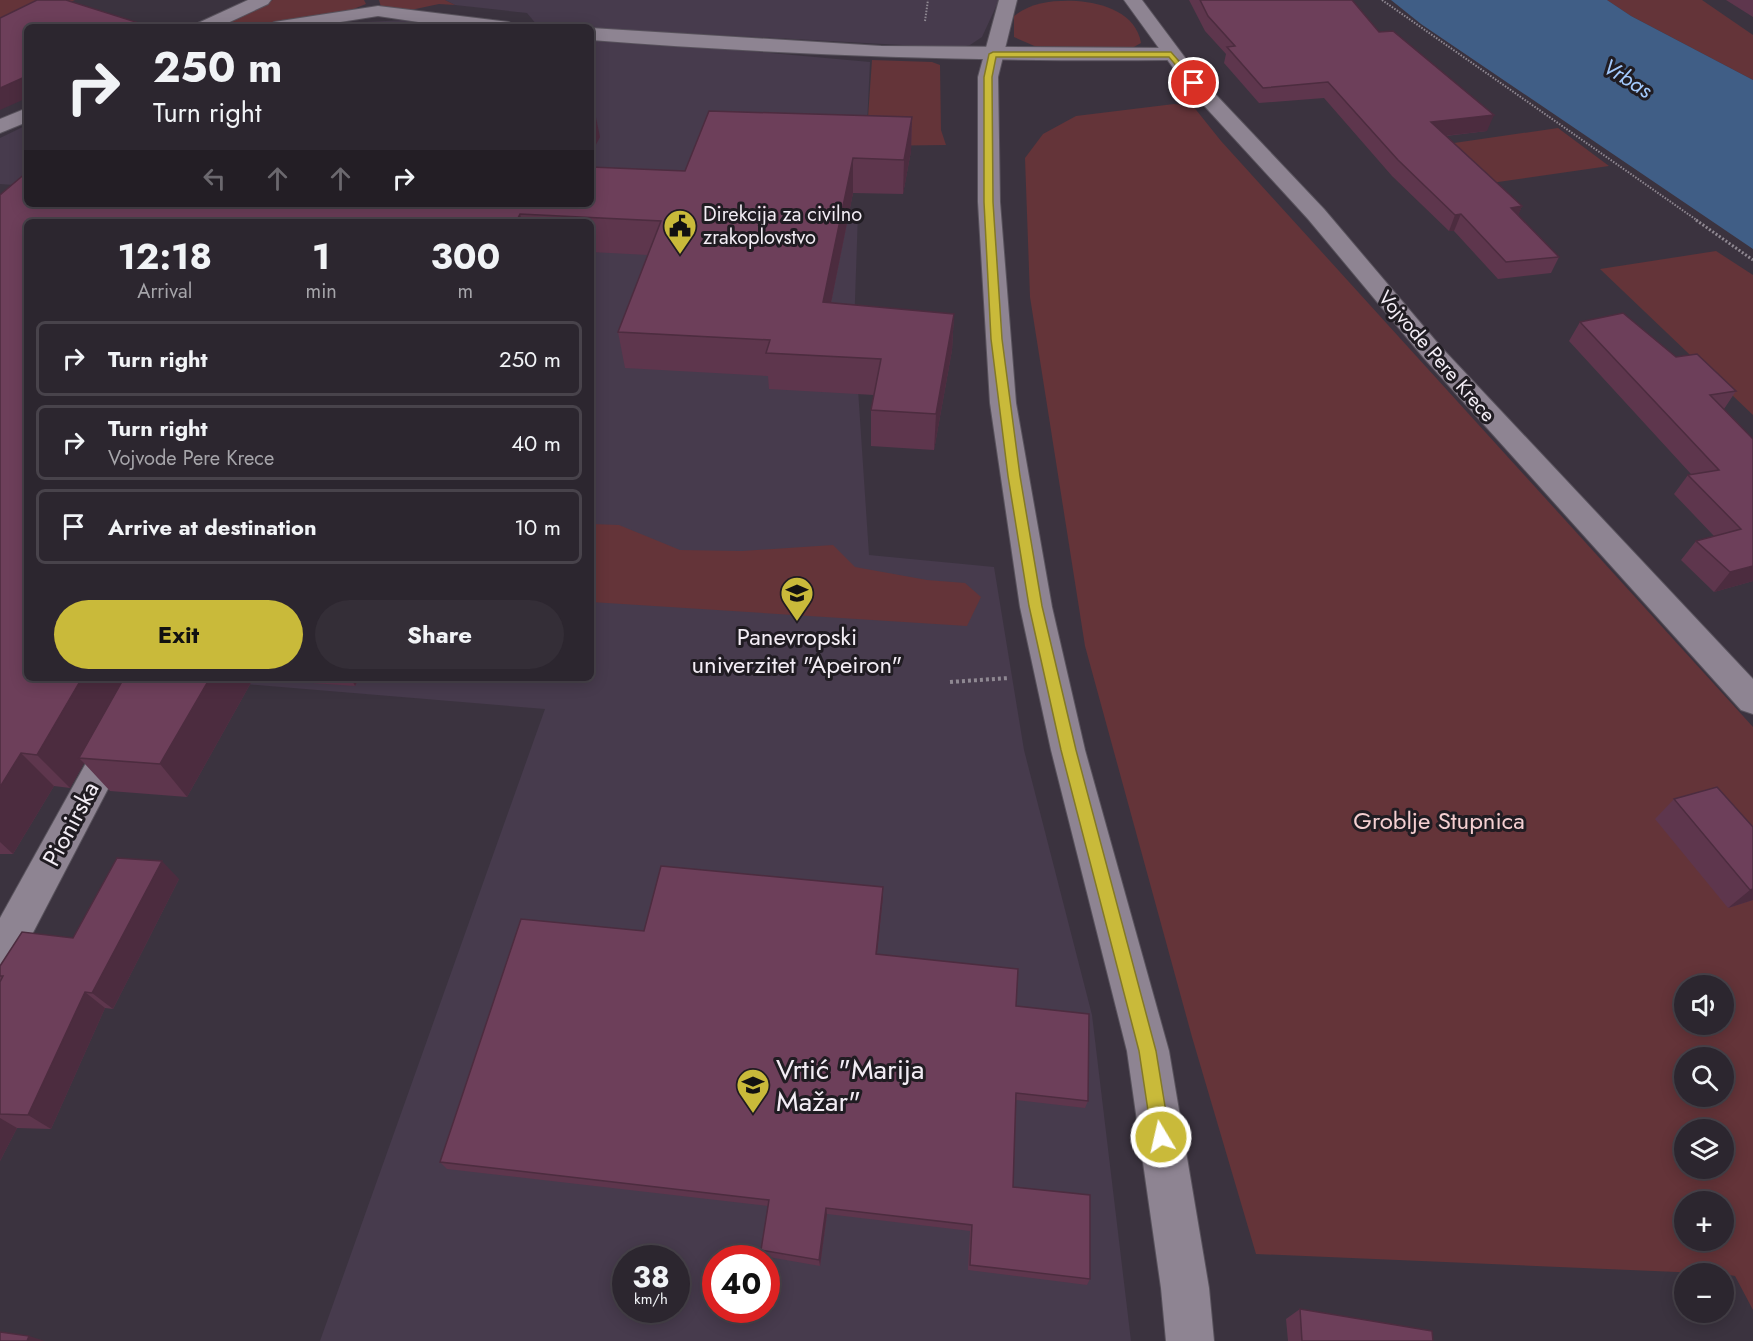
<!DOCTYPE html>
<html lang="en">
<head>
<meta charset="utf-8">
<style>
  :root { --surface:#2c262f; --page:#342e37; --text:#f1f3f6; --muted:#a6a5aa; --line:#48434b; --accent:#c9ba3a }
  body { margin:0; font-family:Jost,sans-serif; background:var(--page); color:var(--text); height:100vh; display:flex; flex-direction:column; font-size:22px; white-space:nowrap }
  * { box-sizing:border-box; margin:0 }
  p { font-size:20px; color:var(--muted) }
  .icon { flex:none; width:33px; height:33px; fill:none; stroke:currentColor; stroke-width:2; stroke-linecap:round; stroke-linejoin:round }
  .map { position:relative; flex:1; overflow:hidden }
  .side { position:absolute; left:24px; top:219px; width:570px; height:462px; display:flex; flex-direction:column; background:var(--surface); border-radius:9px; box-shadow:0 3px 15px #0003,0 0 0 2px var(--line) }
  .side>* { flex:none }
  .top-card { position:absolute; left:24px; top:24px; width:570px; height:183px; border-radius:9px; box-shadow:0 3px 15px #0003,0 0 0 2px var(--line); background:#2c262f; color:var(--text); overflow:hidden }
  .buttons { position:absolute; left:1674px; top:975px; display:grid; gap:12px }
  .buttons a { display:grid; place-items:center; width:60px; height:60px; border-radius:50%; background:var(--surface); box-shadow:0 3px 15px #0003,0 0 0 2px var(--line); font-size:30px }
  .speed { position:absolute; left:612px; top:1245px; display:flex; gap:12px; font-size:30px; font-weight:700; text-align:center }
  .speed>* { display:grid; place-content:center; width:78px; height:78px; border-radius:50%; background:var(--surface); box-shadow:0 3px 15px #0003,0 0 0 2px var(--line); line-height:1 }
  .speed small { font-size:15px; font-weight:400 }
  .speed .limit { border:9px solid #d22; background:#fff; color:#111 }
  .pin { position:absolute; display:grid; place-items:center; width:51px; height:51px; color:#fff; margin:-26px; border:3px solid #fff; border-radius:50%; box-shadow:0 2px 6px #0007 }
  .me { position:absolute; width:66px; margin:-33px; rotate:351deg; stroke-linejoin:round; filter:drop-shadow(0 0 4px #0008) }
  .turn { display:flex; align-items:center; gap:21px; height:126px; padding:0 30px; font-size:27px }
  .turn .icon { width:78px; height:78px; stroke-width:2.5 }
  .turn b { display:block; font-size:42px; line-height:51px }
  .lanes { display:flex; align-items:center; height:57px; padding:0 30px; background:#0003; justify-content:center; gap:30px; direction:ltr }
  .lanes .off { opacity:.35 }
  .eta { display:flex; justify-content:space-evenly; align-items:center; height:102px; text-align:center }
  .eta b { font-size:36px; font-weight:700; line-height:42px }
  .button { display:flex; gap:12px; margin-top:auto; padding:12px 30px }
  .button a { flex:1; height:69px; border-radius:36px; background:var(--accent); color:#111; font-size:24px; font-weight:700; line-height:69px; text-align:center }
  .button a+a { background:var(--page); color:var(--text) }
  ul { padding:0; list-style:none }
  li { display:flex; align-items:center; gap:18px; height:75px; margin:0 12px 9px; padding:0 18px; border:3px solid var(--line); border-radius:9px }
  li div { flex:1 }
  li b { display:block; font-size:22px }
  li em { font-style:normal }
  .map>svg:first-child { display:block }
  .built { fill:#473b4d; fill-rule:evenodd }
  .green { fill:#643439; fill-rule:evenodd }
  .water { fill:#405e86 }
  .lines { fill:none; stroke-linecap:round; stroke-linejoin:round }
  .minor-casing { stroke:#58525c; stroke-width:2 }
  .tertiary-casing { stroke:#58525c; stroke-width:2 }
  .path-far2 { stroke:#8f8892; stroke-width:2; stroke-dasharray:1.5 1.5; stroke-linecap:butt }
  .path-far1 { stroke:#8f8892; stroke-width:3; stroke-dasharray:2 2; stroke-linecap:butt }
  .path { stroke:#8f8892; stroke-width:4; stroke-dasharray:3 3; stroke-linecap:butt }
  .minor { fill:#8e8492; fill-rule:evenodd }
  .tertiary { fill:#8e8492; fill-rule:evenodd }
  .wall { fill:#5e364d }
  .shaded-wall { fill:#4c2c3f }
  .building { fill:#6d3f5a; stroke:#4c2c3f; stroke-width:1.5 }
  .route { fill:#c9ba3a; stroke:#837926; stroke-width:1.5 }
  .labels { text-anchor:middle; stroke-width:6; stroke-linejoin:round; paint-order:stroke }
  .far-poi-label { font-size:20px; fill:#f3edf5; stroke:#201c22; text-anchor:start }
  .far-street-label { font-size:20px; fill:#f3edf5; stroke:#201c22 }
  .far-water-label { font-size:22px; font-style:italic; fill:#a3c9fc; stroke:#201c22 }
  .poi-label { font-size:24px; fill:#f3edf5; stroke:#201c22 }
  .park-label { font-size:24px; fill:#f4cfd1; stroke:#201c22 }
  .street-label { font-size:24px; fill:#f3edf5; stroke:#201c22 }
  .near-poi-label { font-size:28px; fill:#f3edf5; stroke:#201c22; text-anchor:start }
</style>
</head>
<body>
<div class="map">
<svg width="1753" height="1341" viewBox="0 0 1753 1341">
  <rect width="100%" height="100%" fill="#3b333f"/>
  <!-- built -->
  <g class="built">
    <polygon points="445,0 999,0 982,37 970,45 956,48 537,25 527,13 455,5"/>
    <polygon points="406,20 480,27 312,27 365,22"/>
    <path d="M591,37L870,62L866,146L821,212L858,213L854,329L869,555L994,567L1024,750L1092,1015L1131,1341H320L545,709L172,678H591V222H27V204H591ZM626,1258H676V1310H626ZM716,1258H766V1310H716Z"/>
    <polygon points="27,125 27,186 0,184 0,138"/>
  </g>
  <!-- green -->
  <g class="green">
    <polygon points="0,0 75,0 0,31"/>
    <polygon points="273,0 364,0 366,4 351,10 251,27 216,27"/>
    <polygon points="379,0 445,0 455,5 439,4 406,11 381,7"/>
    <polygon points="1607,0 1702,0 1753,35 1753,80 1631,16"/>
    <path d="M1077,1C1103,3 1136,13 1141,43L1132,48H1039L1014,37V16C1032,2 1054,0 1077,1Z"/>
    <polygon points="872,60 932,62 940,65 941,130 946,145 866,146"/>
    <path d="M1174,104L1193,106L1221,141L1753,727V1310L1735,1276L1724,1274L1256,1254L1192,1037L1085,646L1030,297L1025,158L1043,134L1076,116ZM1684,986H1724V1024H1684ZM1684,1058H1724V1096H1684ZM1684,1130H1724V1168H1684ZM1684,1202H1724V1240H1684Z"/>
    <polygon points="1558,128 1609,166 1491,183 1454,143"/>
    <polygon points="1716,251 1753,275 1753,415 1600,269"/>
    <polygon points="591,524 619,525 680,550 742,551 833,545 855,567 927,580 965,583 981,597 967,626 591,602"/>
  </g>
  <!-- water -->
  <polygon class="water" points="1391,0 1607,0 1631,16 1753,80 1753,249 1421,24"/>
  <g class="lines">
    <defs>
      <g id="minor">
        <polygon points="248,0 271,0 268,4 219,27 195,27 198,23"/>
        <polygon points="378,6 509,22 518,27 452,27 378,16 309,27 265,27 274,22"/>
        <path d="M591,28L881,46L1171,48L1180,54L1171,60C977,62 784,55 591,40Z"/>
        <polygon points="27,108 27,122 0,133 0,119"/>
        <polygon points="118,723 130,727 135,737 14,969 0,974 0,918 106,727"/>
      </g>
      <g id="tertiary">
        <polygon points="999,0 1017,0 998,77 1000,202 1016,403 1052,607 1085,750 1169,1051 1209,1288 1214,1341 1166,1341 1161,1288 1127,1051 1051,750 1020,607 990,403 978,202 978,77"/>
        <polygon points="1124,0 1142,0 1201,79 1324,209 1441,347 1753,679 1753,714 1741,710 1423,357 1308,219 1187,87"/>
      </g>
    </defs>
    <!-- minor casing -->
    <use href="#minor" class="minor-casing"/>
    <!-- tertiary casing -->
    <use href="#tertiary" class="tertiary-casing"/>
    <!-- path-far2 -->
    <g class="path-far2">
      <polyline points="1382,0 1698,221"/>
      <polyline points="925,21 928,0"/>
    </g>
    <!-- path-far1 -->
    <polyline class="path-far1" points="1696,220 1753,260"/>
    <!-- path -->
    <polyline class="path" points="950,682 1009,678"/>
    <!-- minor -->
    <use href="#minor" class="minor"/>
    <!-- tertiary -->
    <use href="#tertiary" class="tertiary"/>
  </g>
  <!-- wall -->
  <g class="wall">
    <polygon points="1189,0 1352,0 1379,32 1487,131 1446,136 1522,206 1518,215 1559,257 1551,273 1498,279 1454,231 1449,231 1392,176 1324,98 1259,103 1224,63 1226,54 1205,31"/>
    <polygon points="1726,0 1753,0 1753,17"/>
    <polygon points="912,117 911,151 903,194 853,193 831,303 954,314 952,350 934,450 871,446 871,410 874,395 769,389 768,376 625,368 618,332 648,255 591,252 591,222 27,222 27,678 359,678 355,686 253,679 187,797 110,791 84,763 70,788 54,786 13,854 0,854 0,195 685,171"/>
    <polygon points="1580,322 1676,357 1736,391 1724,409 1753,581 1714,592 1681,560 1696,541 1714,536 1674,494 1688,475 1691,474 1569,341"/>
    <polygon points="1674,799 1753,827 1753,900 1728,908 1655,819"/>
    <polygon points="179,879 113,1009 105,1008 51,1129 17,1128 0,1161 0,982 1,980 0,980 0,966 73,938"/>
    <polygon points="883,896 877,954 1016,1006 1088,1101 1085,1108 1016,1100 1013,1187 1090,1279 1087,1285 968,1270 970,1231 827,1214 820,1266 763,1256 761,1250 768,1206 447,1169 440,1162 644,931"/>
    <polygon points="1300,1309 1433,1341 1288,1341 1286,1319"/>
  </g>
  <!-- shaded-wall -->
  <g class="shaded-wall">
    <polygon points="139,23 141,27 130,27"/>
    <polygon points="27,76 27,98 0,110 0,88"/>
    <polygon points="593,103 600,137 591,154 591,107"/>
    <polygon points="1494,115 1487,131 1425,138 1431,122"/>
    <polygon points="912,117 911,151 903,194 904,160"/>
    <polygon points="853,158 853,193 824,338 823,302"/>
    <polygon points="1522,206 1515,223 1511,208"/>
    <polygon points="520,214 522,222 516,222"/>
    <polygon points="1461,214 1454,231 1449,231 1455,215"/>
    <polygon points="954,314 952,350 934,450 936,414"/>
    <polygon points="1753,566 1753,581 1714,592 1730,572"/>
    <polygon points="82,678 141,678 79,758 84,763 70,788 37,755"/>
    <polygon points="210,678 252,678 253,679 187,797 160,764"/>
    <polygon points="351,678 359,678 355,686"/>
    <polygon points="21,753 54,786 13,854 0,842 0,787"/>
    <polygon points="162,861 179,879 113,1009 92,993"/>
    <polygon points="883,887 883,896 876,963 876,954"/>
    <polygon points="1753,889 1753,900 1728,908 1750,890"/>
    <polygon points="85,992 105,1008 51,1129 28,1115"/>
    <polygon points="0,1118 17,1128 0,1161"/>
    <polygon points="826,1208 827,1214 820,1266 819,1260"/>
    <polygon points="29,1336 45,1341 27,1341"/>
  </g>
  <!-- building -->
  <g class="building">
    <polygon points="37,0 66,0 139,23 130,27 27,27 27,76 0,88 0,18"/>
    <polygon points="1200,0 1352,0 1379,32 1393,31 1494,115 1431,122 1522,206 1511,208 1559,257 1506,262 1461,214 1455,215 1398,160 1328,82 1263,88 1227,47 1235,46 1208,16"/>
    <polygon points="709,111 912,117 904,160 853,158 823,302 954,314 936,414 871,410 881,359 766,353 770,340 618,332 661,221 520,214 516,222 27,222 27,678 82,678 37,755 21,753 0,787 0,195 27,172 27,204 591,204 591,167 685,171"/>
    <polygon points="1623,313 1676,357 1697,354 1736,391 1710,395 1753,439 1753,566 1730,572 1696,541 1741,529 1688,475 1719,470 1580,322"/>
    <polygon points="124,678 210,678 160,764 79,758"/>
    <polygon points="1717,787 1753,827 1753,889 1750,890 1674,799"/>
    <polygon points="117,858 162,861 92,993 85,992 28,1115 0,1114 0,982 3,976 0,976 0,966 22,932 73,938"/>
    <polygon points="661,866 883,887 876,954 1018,969 1016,1006 1089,1014 1088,1101 1016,1093 1013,1187 1090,1195 1090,1279 970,1265 972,1225 826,1208 819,1260 761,1250 769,1200 440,1162 521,919 644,931"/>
    <polygon points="1300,1309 1432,1331 1433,1341 1302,1341"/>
    <polygon points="0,1332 29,1336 27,1341 0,1341"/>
  </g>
  <!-- route -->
  <polygon class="route" points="993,52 1171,52 1198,83 1191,84 1169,57 996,57 992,77 993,202 1002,339 1020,476 1042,606 1076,750 1156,1051 1170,1137 1168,1144 1161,1146 1155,1144 1152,1137 1139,1051 1061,750 1029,606 1008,476 991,339 984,202 984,77 989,54"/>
  <!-- icons -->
  <defs>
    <symbol id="civic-pin" viewBox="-11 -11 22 30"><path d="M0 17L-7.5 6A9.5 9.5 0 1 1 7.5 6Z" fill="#c9ba3a" stroke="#201c22"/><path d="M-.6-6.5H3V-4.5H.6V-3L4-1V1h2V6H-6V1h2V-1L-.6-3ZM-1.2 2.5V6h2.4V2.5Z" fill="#111"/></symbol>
    <symbol id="university-pin" viewBox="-11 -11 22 30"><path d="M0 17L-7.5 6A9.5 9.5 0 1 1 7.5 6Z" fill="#c9ba3a" stroke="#201c22"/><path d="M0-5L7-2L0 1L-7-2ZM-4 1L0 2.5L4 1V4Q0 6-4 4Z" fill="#111"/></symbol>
    <symbol id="school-pin" viewBox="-11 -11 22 30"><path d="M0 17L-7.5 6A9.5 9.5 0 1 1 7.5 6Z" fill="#c9ba3a" stroke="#201c22"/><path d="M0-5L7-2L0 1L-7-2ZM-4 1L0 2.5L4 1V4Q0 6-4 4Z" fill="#111"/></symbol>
  </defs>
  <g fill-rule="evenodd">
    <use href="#civic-pin" x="661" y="207" width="38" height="52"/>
    <use href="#university-pin" x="778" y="574" width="38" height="52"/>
    <use href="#school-pin" x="734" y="1066" width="38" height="52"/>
  </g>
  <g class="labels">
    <!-- far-poi labels -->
    <g class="far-poi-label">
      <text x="703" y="221">Direkcija za civilno<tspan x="703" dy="23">zrakoplovstvo</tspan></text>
    </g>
    <!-- far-street labels -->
    <g class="far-street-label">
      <text transform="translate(1437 356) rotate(49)" y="7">Vojvode Pere Krece</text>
    </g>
    <!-- far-water labels -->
    <g class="far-water-label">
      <text transform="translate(1628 78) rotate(32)" y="8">Vrbas</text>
    </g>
    <!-- poi labels -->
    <g class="poi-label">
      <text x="797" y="645">Panevropski<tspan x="797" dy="28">univerzitet "Apeiron"</tspan></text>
    </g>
    <!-- park labels -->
    <g class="park-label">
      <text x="1439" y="829">Groblje Stupnica</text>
    </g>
    <!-- street labels -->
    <g class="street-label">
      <text transform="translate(71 824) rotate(-62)" y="8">Pionirska</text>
    </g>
    <!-- near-poi labels -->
    <g class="near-poi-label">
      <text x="776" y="1079">Vrtić "Marija<tspan x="776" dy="32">Mažar"</tspan></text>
    </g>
  </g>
</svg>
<div class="buttons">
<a><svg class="icon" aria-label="sound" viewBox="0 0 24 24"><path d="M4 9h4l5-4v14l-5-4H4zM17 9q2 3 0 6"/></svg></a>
<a><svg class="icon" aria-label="search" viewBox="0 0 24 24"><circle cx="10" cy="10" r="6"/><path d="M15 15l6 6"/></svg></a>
<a><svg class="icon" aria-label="layers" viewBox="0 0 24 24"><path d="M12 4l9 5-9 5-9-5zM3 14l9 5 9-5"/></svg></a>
<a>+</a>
<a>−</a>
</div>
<div class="speed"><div>38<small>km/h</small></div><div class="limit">40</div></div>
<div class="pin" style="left:1194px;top:83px;background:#d93025"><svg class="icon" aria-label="arrive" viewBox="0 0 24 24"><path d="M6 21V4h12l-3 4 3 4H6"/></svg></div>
<svg class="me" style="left:1161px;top:1137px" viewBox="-20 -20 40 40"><circle r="17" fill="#c9ba3a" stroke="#fff" stroke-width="3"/><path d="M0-11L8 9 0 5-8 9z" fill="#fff"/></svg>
<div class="top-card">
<div class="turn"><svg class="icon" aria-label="right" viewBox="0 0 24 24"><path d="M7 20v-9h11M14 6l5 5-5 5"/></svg><div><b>250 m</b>Turn right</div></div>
<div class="lanes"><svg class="icon off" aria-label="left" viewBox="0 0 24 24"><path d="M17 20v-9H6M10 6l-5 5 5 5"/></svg><svg class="icon off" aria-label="ahead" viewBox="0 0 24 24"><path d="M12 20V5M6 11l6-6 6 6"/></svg><svg class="icon off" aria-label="ahead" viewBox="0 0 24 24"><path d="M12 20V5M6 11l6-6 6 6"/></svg><svg class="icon" aria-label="right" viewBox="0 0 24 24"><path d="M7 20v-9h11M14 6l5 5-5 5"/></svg></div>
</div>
<section class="side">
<div class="eta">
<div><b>12:18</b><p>Arrival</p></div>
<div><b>1</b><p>min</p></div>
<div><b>300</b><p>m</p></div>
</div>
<ul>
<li><svg class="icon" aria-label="right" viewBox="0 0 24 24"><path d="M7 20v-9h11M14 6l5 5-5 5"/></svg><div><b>Turn right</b></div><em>250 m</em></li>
<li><svg class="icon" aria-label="right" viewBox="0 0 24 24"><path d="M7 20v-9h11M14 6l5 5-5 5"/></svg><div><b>Turn right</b><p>Vojvode Pere Krece</p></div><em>40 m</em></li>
<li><svg class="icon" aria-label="arrive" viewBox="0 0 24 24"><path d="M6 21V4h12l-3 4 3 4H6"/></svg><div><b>Arrive at destination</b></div><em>10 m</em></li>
</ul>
<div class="button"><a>Exit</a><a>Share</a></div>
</section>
</div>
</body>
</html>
